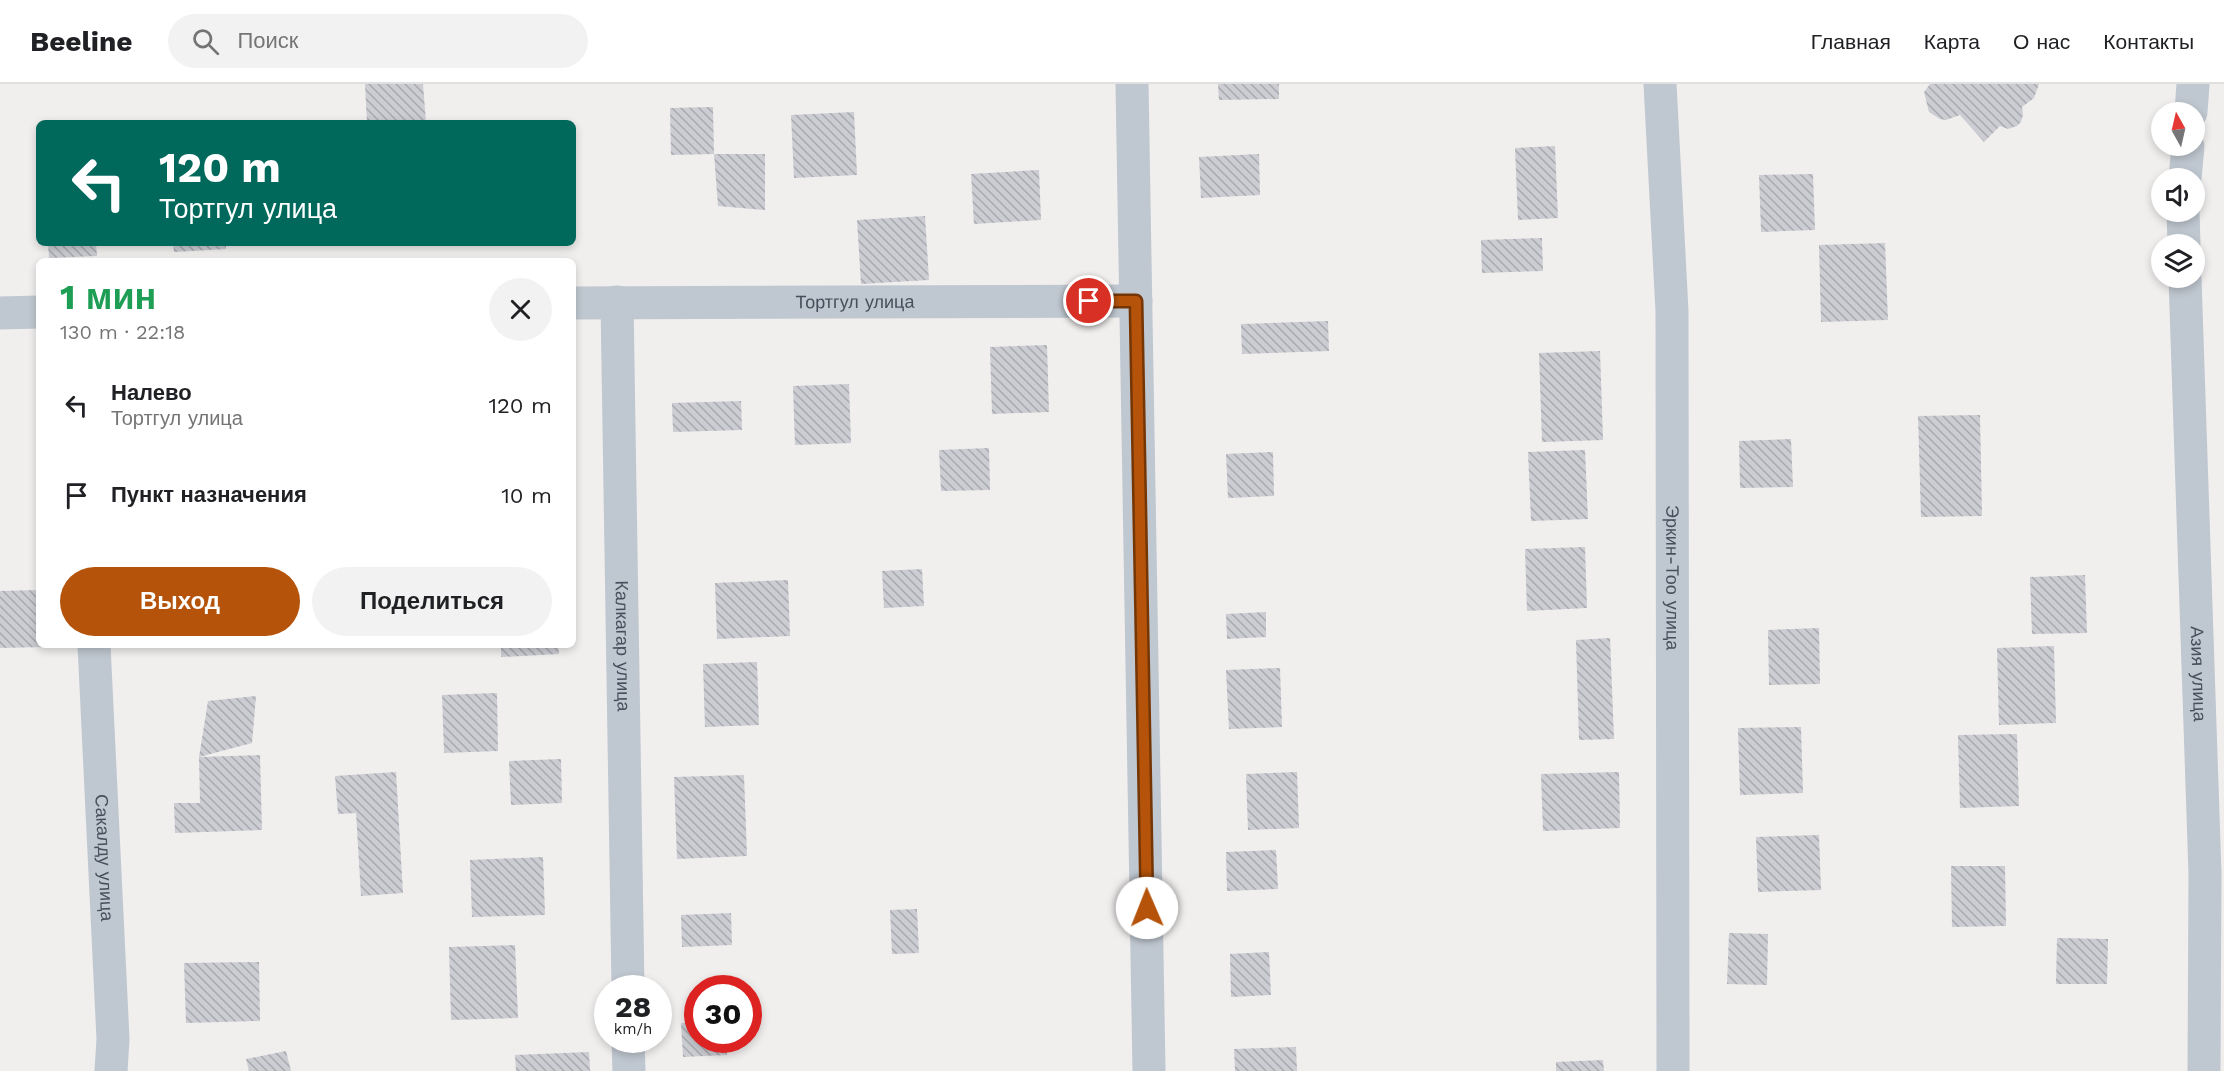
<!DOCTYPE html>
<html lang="ru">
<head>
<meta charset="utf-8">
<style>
  :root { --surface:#fff; --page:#f2f2f2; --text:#202124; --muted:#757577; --line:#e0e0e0; --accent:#b45309 }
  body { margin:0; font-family:"Work Sans",sans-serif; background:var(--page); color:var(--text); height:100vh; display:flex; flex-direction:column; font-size:22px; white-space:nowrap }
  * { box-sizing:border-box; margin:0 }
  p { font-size:20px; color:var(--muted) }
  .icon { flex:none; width:33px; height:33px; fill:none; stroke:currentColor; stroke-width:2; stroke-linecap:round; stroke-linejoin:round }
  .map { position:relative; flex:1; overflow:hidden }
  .drawer { position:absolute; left:36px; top:174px; width:540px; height:390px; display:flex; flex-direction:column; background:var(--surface); border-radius:9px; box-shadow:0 3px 9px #0003 }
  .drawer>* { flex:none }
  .top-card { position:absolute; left:36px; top:36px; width:540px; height:126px; border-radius:9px; box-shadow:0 3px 9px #0003; background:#00695c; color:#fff; overflow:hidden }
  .needle { width:39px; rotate:352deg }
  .buttons { position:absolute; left:2151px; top:18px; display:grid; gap:12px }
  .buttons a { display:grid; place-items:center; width:54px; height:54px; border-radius:50%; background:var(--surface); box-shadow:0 3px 9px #0003; font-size:30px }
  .speed { position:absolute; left:594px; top:891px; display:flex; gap:12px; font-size:30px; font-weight:700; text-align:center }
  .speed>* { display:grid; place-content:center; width:78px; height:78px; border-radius:50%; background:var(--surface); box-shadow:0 3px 9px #0003; line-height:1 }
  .speed small { font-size:15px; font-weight:400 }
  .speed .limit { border:9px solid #d22; background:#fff; color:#111 }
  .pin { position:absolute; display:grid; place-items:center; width:51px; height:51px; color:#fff; margin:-26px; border:3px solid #fff; border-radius:50%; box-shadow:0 2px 6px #0007 }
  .me { position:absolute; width:66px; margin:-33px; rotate:359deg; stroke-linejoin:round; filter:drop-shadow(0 0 4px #0008) }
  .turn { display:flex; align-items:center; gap:21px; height:126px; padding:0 24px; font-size:27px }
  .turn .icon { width:78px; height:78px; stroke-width:2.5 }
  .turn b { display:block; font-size:42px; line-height:51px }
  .round { display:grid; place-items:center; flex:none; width:63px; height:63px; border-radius:32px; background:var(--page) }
  .headline { display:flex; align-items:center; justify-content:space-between; height:102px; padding:0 24px }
  h1 { font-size:36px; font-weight:700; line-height:45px; color:#1e9e55 }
  .primary-button { display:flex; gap:12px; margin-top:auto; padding:12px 24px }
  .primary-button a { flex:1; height:69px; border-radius:36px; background:var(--accent); color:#fff; font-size:24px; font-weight:700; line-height:69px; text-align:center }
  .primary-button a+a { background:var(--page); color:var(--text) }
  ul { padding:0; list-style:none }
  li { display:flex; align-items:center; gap:18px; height:90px; padding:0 24px }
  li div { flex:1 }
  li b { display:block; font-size:22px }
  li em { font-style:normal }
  header { display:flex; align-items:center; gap:36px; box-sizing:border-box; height:84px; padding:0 30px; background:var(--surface); border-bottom:2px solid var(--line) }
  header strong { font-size:28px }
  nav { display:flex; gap:33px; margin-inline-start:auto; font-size:21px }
  .search { width:420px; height:54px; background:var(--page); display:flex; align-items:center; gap:15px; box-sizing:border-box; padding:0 21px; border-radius:33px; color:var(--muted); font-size:22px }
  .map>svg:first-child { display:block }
  .building { fill:url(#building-back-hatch) }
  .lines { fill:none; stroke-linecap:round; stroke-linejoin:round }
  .minor { stroke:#bfc7d0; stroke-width:33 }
  .route-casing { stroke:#753606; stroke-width:15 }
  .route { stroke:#b45309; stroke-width:10 }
  .labels { text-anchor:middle; stroke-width:5; stroke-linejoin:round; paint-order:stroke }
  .street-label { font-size:18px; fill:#46505c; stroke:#fff }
</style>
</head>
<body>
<header>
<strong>Beeline</strong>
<div class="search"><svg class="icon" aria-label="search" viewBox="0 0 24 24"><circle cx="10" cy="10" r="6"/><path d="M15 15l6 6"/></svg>Поиск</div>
<nav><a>Главная</a><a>Карта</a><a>О нас</a><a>Контакты</a></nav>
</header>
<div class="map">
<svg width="2224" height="987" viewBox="0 0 2224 987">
  <defs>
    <pattern id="building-back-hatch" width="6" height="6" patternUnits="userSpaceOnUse" patternTransform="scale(1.5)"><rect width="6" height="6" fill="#cbcdd3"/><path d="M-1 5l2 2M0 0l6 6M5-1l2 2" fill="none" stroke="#a7a9ae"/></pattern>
  </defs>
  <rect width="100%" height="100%" fill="#f1eeee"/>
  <!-- building -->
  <g class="building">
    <polygon points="365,0 423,0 426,39 367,39"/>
    <polygon points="1218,0 1279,0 1279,15 1219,16"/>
    <polygon points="1930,0 2039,0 2034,14 2022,23 2023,31 2021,38 2017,42 2008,45 2000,42 1984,58 1960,31 1946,36 1940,35 1929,28 1924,8"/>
    <polygon points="713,23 714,70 765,70 765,126 718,122 714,70 671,71 670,24"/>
    <polygon points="854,28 857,91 794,94 791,31"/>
    <polygon points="1555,62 1558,134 1518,136 1515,64"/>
    <polygon points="1259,70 1260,111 1201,114 1199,73"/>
    <polygon points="1039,86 1041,136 974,140 971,90"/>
    <polygon points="1813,90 1815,146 1761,148 1759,91"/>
    <polygon points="925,132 929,196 861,200 857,136"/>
    <polygon points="1542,154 1543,187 1482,189 1481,156"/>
    <polygon points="48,159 96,159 97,172 49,174"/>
    <polygon points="173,159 226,159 226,165 174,168"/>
    <polygon points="1885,159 1888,236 1821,238 1819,161"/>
    <polygon points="1328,237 1329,267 1242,270 1241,240"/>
    <polygon points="1047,261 1049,328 992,330 990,263"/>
    <polygon points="1600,267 1603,356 1542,358 1539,269"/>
    <polygon points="849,300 851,359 795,361 793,302"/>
    <polygon points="741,317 742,346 673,348 672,319"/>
    <polygon points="1980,331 1982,432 1921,433 1918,332"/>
    <polygon points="1791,355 1793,403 1740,404 1739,357"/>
    <polygon points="989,364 990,406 941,407 939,366"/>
    <polygon points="1585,366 1588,435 1531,437 1528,368"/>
    <polygon points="1273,368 1274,412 1228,414 1226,370"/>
    <polygon points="1585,463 1587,524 1527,527 1525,465"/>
    <polygon points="922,485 924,522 884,524 882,487"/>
    <polygon points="2085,491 2087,549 2032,550 2030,493"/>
    <polygon points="788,496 790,552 717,555 715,499"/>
    <polygon points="39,506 39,561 45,561 45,563 0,564 0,507"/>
    <polygon points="1266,528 1266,553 1227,555 1226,530"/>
    <polygon points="1819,544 1820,600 1769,601 1768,546"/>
    <polygon points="1610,554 1614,655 1579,656 1576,556"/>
    <polygon points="501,561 558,561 559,570 501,573"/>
    <polygon points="2054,562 2056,639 1999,641 1997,564"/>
    <polygon points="757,578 759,641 705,643 703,580"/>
    <polygon points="1280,584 1282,643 1229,645 1226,586"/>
    <polygon points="497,609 498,667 444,669 442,611"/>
    <polygon points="256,612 252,659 199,673 208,617"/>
    <polygon points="1801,643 1803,709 1740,711 1738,644"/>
    <polygon points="2017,650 2019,722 1960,724 1958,651"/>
    <polygon points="260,671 262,746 175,749 174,719 200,719 199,673"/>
    <polygon points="561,675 562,719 511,721 509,677"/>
    <polygon points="396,688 403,809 361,812 356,729 338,730 335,692"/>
    <polygon points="1297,688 1299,744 1248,746 1246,690"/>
    <polygon points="1619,688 1620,744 1543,747 1541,690"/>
    <polygon points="744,691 747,772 677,775 674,693"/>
    <polygon points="1819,751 1821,806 1758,808 1756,753"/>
    <polygon points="1276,766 1278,805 1227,807 1226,768"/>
    <polygon points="543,773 545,831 472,833 470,776"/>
    <polygon points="1951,782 2005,782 2006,842 1952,843"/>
    <polygon points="917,825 919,869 892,870 890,826"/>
    <polygon points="731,829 732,861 682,863 681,831"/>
    <polygon points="1729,849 1768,850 1767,901 1727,900"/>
    <polygon points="2057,854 2108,855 2107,900 2056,900"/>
    <polygon points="515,861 518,934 451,936 449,863"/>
    <polygon points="1269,868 1271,911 1231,913 1230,870"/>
    <polygon points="259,878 260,937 186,939 184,879"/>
    <polygon points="698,938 698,956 727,956 727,971 683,973 681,939"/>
    <polygon points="1296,963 1297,987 1235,987 1234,965"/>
    <polygon points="286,967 291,987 249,987 246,975"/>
    <polygon points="589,968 590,987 516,987 515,971"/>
    <polygon points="1603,976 1604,987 1556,987 1556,978"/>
  </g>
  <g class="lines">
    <!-- minor -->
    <g class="minor">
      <polyline points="1132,0 1149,987"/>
      <path id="s1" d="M1660,0L1672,227L1673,987"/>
      <polyline points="2191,28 2193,0"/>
      <polyline points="2185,94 2188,62"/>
      <polyline points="2183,128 2184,160"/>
      <path id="s2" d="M2185,194L2205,790L2204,987"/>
      <path id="s3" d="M617,218L628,904"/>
      <path id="s4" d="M573,219L1136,217"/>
      <polyline points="0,229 39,228"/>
      <path id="s5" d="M94,561L113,955L111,987"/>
      <polyline points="628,956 629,987"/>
    </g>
  </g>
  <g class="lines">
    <defs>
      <polyline id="route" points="1089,217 1136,217 1147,824"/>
    </defs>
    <!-- route casing -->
    <use href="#route" class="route-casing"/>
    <!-- route -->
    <use href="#route" class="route"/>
  </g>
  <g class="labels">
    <!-- street labels -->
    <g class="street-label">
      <text dy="6" stroke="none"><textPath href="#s4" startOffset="282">Тортгул улица</textPath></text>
      <text dy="6" stroke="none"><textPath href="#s1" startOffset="494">Эркин-Тоо улица</textPath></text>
      <text dy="6" stroke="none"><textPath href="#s3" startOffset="344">Калкагар улица</textPath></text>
      <text dy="6" stroke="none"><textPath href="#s2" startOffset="396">Азия улица</textPath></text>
      <text dy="6" stroke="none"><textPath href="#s5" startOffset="213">Сакалду улица</textPath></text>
    </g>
  </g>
</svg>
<div class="buttons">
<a><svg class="needle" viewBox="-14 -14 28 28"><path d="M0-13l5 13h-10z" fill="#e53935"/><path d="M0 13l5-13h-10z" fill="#757577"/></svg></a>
<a><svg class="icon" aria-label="sound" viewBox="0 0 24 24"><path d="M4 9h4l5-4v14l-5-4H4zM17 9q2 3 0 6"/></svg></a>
<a><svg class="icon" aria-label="layers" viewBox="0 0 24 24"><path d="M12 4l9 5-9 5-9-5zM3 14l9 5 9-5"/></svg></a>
</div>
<div class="speed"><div>28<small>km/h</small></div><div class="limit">30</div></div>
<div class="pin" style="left:1089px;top:217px;background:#d93025"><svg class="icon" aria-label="arrive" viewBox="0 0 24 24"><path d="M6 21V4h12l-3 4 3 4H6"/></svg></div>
<svg class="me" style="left:1147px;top:824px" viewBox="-20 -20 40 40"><circle r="19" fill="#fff"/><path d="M0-13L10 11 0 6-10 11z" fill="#b45309"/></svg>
<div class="top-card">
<div class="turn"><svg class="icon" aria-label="left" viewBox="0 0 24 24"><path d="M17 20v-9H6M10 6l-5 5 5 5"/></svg><div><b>120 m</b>Тортгул улица</div></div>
</div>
<section class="drawer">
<div class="headline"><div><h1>1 мин</h1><p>130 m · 22:18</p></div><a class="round"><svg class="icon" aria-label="close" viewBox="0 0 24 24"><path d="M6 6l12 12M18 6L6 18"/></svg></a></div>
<ul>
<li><svg class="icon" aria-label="left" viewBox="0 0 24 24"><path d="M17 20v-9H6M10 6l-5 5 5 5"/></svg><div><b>Налево</b><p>Тортгул улица</p></div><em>120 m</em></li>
<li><svg class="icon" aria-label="arrive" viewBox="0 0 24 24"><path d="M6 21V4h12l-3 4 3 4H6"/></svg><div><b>Пункт назначения</b></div><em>10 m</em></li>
</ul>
<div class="primary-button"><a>Выход</a><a>Поделиться</a></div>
</section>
</div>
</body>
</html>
